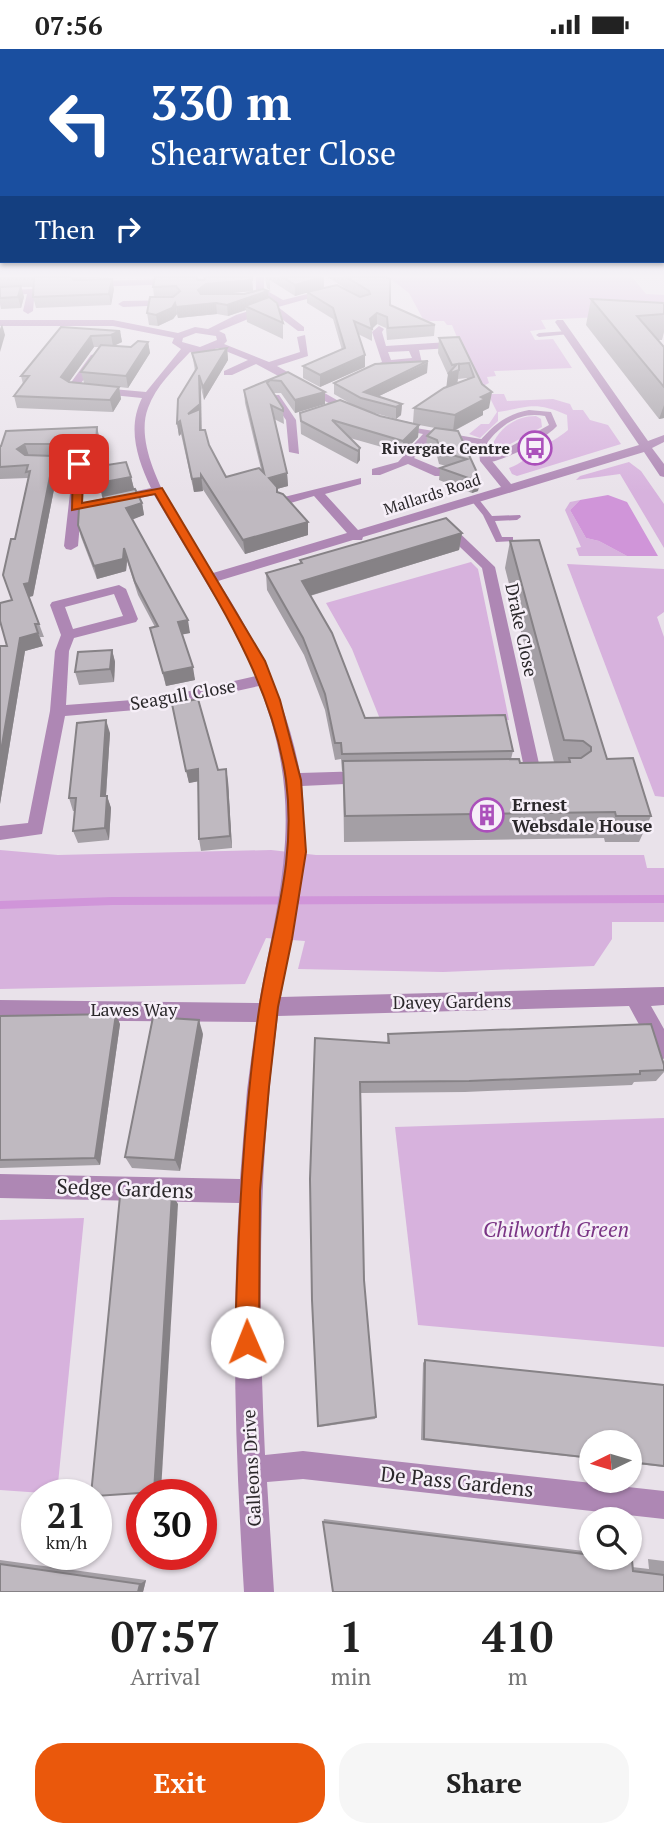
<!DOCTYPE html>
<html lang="en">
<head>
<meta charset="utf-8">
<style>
  :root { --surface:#fff; --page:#f6f6f6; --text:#222; --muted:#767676; --accent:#ea580c }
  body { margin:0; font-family:"PT Serif",serif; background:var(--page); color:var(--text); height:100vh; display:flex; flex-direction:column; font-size:26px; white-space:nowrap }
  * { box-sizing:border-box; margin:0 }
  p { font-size:23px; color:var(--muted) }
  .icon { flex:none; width:38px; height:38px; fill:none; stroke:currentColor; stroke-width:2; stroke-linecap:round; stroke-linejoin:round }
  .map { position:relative; height:1543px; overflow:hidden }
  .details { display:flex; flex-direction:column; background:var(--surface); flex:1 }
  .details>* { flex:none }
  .hud { position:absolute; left:0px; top:0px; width:665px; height:214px; box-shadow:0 2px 5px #0004; background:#1a4fa0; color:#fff; overflow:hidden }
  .needle { width:46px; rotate:265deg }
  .buttons { position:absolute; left:579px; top:1381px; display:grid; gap:14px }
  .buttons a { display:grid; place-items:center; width:63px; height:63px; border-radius:50%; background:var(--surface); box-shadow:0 2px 5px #0004; font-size:35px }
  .speed { position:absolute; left:21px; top:1430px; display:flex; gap:14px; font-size:35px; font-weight:700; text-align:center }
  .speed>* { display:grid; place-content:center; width:91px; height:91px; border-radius:50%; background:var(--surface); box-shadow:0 2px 5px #0004; line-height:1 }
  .speed small { font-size:18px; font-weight:400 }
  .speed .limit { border:10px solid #d22; background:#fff; color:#111 }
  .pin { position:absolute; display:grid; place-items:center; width:60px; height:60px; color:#fff; margin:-30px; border-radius:14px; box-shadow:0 4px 10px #0006 }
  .me { position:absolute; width:77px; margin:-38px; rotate:359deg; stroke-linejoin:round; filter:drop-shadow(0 0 5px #0008) }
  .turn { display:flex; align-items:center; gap:24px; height:147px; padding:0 35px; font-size:32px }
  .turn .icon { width:91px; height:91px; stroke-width:2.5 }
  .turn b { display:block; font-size:49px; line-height:60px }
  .then { display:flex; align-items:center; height:66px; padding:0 35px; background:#0003; gap:14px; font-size:26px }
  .eta { display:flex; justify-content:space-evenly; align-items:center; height:119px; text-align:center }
  .eta b { font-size:42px; font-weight:600; line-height:49px }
  .primary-button { display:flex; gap:14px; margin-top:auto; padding:14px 35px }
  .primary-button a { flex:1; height:80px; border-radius:28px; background:var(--accent); color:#fff; font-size:28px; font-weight:600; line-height:80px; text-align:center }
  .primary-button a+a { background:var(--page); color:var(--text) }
  .status { display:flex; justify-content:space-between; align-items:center; height:49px; padding:0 35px; background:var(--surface); direction:ltr }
  .status svg { height:19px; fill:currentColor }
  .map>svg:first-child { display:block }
  .green { fill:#d7b2dd }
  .water { fill:#d095d9 }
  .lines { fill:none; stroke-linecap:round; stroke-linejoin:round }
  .stream { stroke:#d095d9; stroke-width:8 }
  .lane { fill:#ae87b4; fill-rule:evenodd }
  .street { fill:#ae87b4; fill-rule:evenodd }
  .wall { fill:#a49fa5; fill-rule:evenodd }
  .shaded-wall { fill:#868286 }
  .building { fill:#bfb9c0; stroke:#868286; stroke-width:2 }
  .route { fill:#ea580c; stroke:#983908; stroke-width:2 }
  .labels { text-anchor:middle; stroke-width:5; stroke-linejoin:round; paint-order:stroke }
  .far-poi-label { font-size:16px; font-weight:bold; fill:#2b282b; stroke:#f6eff8; text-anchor:end }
  .far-street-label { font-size:16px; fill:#2b282b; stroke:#f6eff8 }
  .street-label { font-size:18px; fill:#2b282b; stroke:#f6eff8 }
  .poi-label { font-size:18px; font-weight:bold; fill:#2b282b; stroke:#f6eff8; text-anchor:start }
  .near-street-label { font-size:21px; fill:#2b282b; stroke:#f6eff8 }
  .near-park-label { font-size:21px; font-style:italic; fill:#7a3485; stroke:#f6eff8 }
</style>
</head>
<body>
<div class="status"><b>07:56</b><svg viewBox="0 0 49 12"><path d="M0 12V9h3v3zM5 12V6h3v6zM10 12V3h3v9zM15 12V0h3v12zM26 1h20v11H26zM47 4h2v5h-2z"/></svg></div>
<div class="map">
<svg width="664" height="1543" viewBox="0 0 664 1543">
  <rect width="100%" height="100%" fill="#e9e2ea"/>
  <!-- green -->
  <g class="green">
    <polygon points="388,228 632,228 646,245 664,246 664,267 636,266 541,271 546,280 530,282 535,291 553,290 572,319 494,322 496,327 487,328 489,334 483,337 461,298 452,276 447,276 444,272 424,272 409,244"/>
    <path d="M488,345H504L507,352L553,350L570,355L573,361H583L590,371L608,376L621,395L517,427L512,425L509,419C522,415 527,407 539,400C549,393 559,389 568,381L567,366C534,352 530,358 498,363V372L480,389L469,385L481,375H489L497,363Z"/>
    <path d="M536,367L541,370L542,378L490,406C493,383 513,367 536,367Z"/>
    <polygon points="629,413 641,422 664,455 664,499 620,425 576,431 580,427"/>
    <polygon points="580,451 570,461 586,489 599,492 627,507 579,507 576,499 581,498 565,461 570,453"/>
    <polygon points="471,513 478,520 509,671 382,675 352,600 326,554"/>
    <polygon points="567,515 664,520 664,563 657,568 664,588 664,748 655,747"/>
    <polygon points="0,801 58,806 271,801 316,806 644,806 647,819 664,819 664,873 612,873 612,890 594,917 443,923 298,920 305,892 266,889 245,935 0,940"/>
    <polygon points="664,1069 664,1298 418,1276 395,1078"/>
    <polygon points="84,1169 57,1445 0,1441 0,1171"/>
  </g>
  <!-- water -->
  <polygon class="water" points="608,446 627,453 658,507 627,507 599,492 586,489 570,461 580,451"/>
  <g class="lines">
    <!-- stream -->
    <polyline class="stream" points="0,856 112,852 664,850"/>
    <!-- lane -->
    <g class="lane">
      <polygon points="567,282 569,283 569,285 539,288 536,286 539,284"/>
      <path d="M529,361L551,363L557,377C544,391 502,414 483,414V410L494,407L549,376L545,367C519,362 501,376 486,395L479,393C493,376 507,365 529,361Z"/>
      <polygon points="471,448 477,448 492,467 520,466 521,468 517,471 495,472 502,488 513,488 513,492 496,493 483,466 470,450"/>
    </g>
    <!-- street -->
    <g class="street">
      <path d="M256,228H264V240L283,251L328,240L332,243L278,258L304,278V282H298L270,261L219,282L225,285L227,292L224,295L269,313L300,303L297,288L305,286L308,307L277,317L358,363L349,365L256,315L232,326H224V322L248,311L218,299L200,304L190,303C174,320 156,337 148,359C130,406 188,486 213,524L347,484L314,447L284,456L280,455V449L361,429V435L325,445L358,481L501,438L480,412L478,395L434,387L414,409L443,421V427H435L408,415L380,426H372V420L398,413L423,385L392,379V375L487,391L492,412L511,435L639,396L555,273L557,271H563L648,392L664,386V393L652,399L664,415V428L660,427L644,403L363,488L362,491H353L218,532C257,592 287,653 300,724L366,722L374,728L366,734L302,737C310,809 293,878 281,948L664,938V956L651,957L664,980V1010L656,1007L629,957L278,967C258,1113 258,1259 265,1406L303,1402L664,1442V1470L303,1430L267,1433L274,1543H244C236,1413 231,1284 239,1154L0,1149V1125L240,1130L247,1041L256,973L0,971V951L259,954C281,834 306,757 259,637L159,659L65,667L42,785L0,791V777L28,774L50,662L55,602L61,586L50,556L52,553L119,536L126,540L138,570L136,573L74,589L69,602L66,656L159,649L256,627L226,567L154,446L81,462L78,497L71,501L66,500L64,497L73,418L33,416L27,413L33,410L60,412L108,410V414L85,417L81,454L151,439C137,409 127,379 142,349L72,342L67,339L91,306L95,305L100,308L79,337L146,343L181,300L172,294L174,289L113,277H0V271H113L178,284L195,278L208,280L236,266L274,254L256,243ZM196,284L216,287L217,291L200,298L182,293L183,289ZM114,545L123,567L73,580L65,558Z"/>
      <polygon points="180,230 177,235 90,238 86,235 90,232"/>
      <polygon points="35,240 33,262 28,265 23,262 27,245 0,247 0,241"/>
      <polygon points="175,251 177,253 172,256 123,258 118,255 123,252"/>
      <path d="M379,277L384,280L382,283L386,297L449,293L454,296L449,299L419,301L422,314L389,317L369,326H361V322L382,313L372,283ZM409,302L412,309L391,311L388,303Z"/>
      <polygon points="271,346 279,346 296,371 299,405 289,403 286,371 270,348"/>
      <polygon points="443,471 447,472 495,518 542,728 540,732 534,734 526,728 482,519 439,478 439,472"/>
    </g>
  </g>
  <!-- wall -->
  <g class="wall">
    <polygon points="0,228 116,228 76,230 114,240 111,256 36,259 33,248 34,238 21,238 24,248 21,259 1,260 0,255"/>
    <polygon points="203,228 252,228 253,242 224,245 244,245 268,242 269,248 283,274 283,290 247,273 246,261 228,267 217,265 178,269 177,265 173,270 158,277 149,276 147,264 154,248 153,238 204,231 205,230"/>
    <polygon points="265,228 324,228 324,239 360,248 327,228 386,228 390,256 435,276 434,287 387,291 386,279 377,275 372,279 372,292 358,285 365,306 365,318 320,338 303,329 303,317 342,301 333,270 307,254 307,243 295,247 270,231 270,241 267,239"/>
    <polygon points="591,250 664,254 664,283 662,291 658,291 664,298 664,369 659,370 586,276"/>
    <path d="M61,278L120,282L122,293L114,297L131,298L148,293L150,304L128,339L119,338L121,350L113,363L17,359L14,347L23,335L21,327ZM94,298H99L81,323L84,334L69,333Z"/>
    <path d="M459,288L489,359L483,362V366L454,382L480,430L478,442L472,444L439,431L440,419L446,417L439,415L436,403L426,399L427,387L435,379L419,376L418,388L403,404L350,389L360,399V411L357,415L301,385L300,364L353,356L334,345V334L427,324L379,347L402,355L401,366L396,370L371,363L380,367L413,374L414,359L447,338L448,326L438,304L439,289ZM467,329V330L457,334L458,330Z"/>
    <polygon points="227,299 228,311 204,351 201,339 201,381 226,428 261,420 245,354 244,341 288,323 325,355 295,364 281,344 273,344 283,362 284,375 274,370 287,424 288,437 277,440 277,443 308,486 245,505 202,439 203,442 194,443 181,385 179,387 177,374 195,322 192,304"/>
    <polygon points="100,391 99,408 54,408 58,420 33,547 29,548 44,588 40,588 43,597 25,602 0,755 0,597 7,597 12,551 15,490 28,429 0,430 0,397"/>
    <polygon points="94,419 131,428 134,440 142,454 144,466 132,470 190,584 182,585 195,631 166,637 150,579 155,578 138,546 127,512 126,522 97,530 81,488 78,476 97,455 104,451"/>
    <polygon points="462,484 459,501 310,547 365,669 513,702 511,710 520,714 554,713 505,519 510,492 607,710 651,767 639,793 605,793 604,789 344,793 343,722 342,722 341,710 335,711 325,661 304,606 267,541 266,524 300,514 300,511"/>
    <polygon points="112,601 115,613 114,633 79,636 75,623"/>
    <polygon points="172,655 218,721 228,732 232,799 201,802 199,790 198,732 189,734"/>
    <polygon points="110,684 106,747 107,747 111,759 109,791 78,794 73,782 75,762 73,762 69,749"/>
    <polygon points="0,967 120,975 100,1116 0,1119"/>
    <polygon points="203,985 180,1122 132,1119 125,1108"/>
    <polygon points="388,985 664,1016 664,1023 656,1032 634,1033 632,1036 465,1043 361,1044 364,1231 376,1368 375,1370 319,1378 315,989 387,994"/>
    <polygon points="425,1311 664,1336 664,1418 630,1414 630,1393 592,1393 592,1410 421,1391 423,1314"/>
    <polygon points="324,1470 592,1503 592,1508 622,1508 632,1511 632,1518 649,1520 648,1510 664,1512 664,1543 323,1473"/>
    <polygon points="0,1511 146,1531 143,1543 0,1543"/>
  </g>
  <!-- shaded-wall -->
  <g class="shaded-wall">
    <polygon points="324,228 324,239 295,247 295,236"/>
    <polygon points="112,230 114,240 111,256 109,245"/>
    <polygon points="252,231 253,242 207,246 199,252 198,241 206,235"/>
    <polygon points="21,237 24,248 21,259 18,248"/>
    <polygon points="268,242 269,253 245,257 246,261 228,267 227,256"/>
    <polygon points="175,254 177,265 173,270 158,277 156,266"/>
    <polygon points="216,254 217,265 178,269 176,258"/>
    <polygon points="377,264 377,275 372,280 370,270"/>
    <polygon points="2,275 5,286 0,303 0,280"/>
    <polygon points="120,282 122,293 113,297 111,286"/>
    <polygon points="91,287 94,298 64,340 61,328"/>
    <polygon points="148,293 150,304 128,339 126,327"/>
    <polygon points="227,299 228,311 204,351 203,338"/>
    <polygon points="365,306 365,318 320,338 320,326"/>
    <polygon points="428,313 427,324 371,351 364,343"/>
    <polygon points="459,321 457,336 446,340 448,325"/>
    <polygon points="199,326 201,339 202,394 188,365"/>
    <polygon points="119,338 121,350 113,363 110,351"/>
    <polygon points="325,343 325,355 295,364 295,351"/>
    <polygon points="492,343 489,359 483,362 483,366 453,382 455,366 481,348"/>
    <polygon points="402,355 401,366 396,370 396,358"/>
    <polygon points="664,356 664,369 659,370"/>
    <polygon points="180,372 181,385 179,387 177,374"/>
    <polygon points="419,376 418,388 403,404 403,392"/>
    <polygon points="97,378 100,391 99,408 96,395"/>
    <polygon points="25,395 29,407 21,412 17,400"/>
    <polygon points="360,399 360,411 357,415 358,402"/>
    <polygon points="54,407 58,420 33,547 28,548 24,535"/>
    <polygon points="287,424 288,437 269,442 269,429"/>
    <polygon points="201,426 203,442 194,443 192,430"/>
    <polygon points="131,428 134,440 102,447 99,434"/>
    <polygon points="480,430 478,442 472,444 474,431"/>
    <polygon points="142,454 144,466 129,472 126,459"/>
    <polygon points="308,473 308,486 245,505 243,491"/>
    <polygon points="462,484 459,501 302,549 302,532"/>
    <polygon points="124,499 127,512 126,522 97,530 94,517"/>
    <polygon points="188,571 190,584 180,586 178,573"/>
    <polygon points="38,584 43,597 25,602 0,755 0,708 20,589"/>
    <polygon points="112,601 115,613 114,633 110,620"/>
    <polygon points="193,618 195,631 166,637 163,624"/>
    <polygon points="106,671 110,684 105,760 101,747"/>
    <polygon points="198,720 200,732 189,734 186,722"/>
    <polygon points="226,720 228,732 232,799 230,787"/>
    <polygon points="107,747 111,759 109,791 105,779"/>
    <polygon points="116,965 120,975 100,1116 95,1109"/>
    <polygon points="199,971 203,985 180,1122 175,1111"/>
    <polygon points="172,1145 178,1155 161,1442 154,1443"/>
    <polygon points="146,1531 143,1543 138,1543 140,1535"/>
  </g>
  <!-- building -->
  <g class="building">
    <polygon points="34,228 71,228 74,231 112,230 109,245 33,248"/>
    <polygon points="155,228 196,228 198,231 204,231 206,228 252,228 252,231 206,235 198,241 201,245 244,245 263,240 268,242 227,256 216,254 176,258 175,254 172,259 156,266 147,264 150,248 173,248 180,242 176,237 153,238"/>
    <polygon points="283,228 322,228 295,236"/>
    <polygon points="346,228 386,228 390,230 390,256 435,276 388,279 387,268 377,264 370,270 372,280 354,272 365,306 320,326 303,317 345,299 333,259 307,243 337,236 360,248 370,245 369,242"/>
    <polygon points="21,237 18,248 0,249 0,238"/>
    <polygon points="269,248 277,254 283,274 245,257"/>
    <polygon points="591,250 664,254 664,265 637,267 664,298 664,338"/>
    <polygon points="61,278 120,282 111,286 91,287 61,328 69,333 119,338 110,351 14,347 29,327 21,327"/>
    <polygon points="459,288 482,335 492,343 481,348 485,350 455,366 414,359 444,339 474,328 469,314 459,315 459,321 448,325 457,315 452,316 439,289"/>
    <polygon points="138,292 148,293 126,327 81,323 101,296 131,298"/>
    <polygon points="227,299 203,338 199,326 200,355 188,365 200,360 200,381 205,381 209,396 226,428 259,419 264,424 244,341 288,323 325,343 295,351 281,332 270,331 267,334 283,359 283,362 271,356 287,424 269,429 277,438 277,443 283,445 308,473 243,491 201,426 201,429 192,430 180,372 177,374 178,350 197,319 192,304"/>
    <polygon points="428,312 364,343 402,355 396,358 361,349 334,334 375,315"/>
    <polygon points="340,351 380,367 419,376 403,392 332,371 360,399 358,402 301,372 300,364"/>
    <polygon points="97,378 96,395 25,395 17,400 25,406 54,407 29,534 24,535 39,575 35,575 38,584 20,589 0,708 0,597 7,597 0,572 0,554 12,551 3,526 11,490 15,490 30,422 26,423 28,416 0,418 0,397 1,397 6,382"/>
    <polygon points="435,379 458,382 480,430 474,431 440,419 467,410 441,403 437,391 427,387"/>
    <polygon points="126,413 131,428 99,434 94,418"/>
    <polygon points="135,440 142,454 126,459 188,571 178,573 193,618 163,624 150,579 158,577 135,533 124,499 123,510 94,517 78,476 79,459 97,455 96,453 104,451 103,447"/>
    <polygon points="446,469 462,484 302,532 332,584 365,669 505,666 513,702 342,705 341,694 335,694 325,645 303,589 266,524 302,514 300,511"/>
    <polygon points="539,491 607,710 633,709 651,767 616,767 615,763 345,767 343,712 519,710 520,714 570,713 569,709 581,709 591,702 591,698 583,692 564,691 510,492"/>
    <polygon points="112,601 110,620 75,623 78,603"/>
    <polygon points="198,650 218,721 226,720 230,787 199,790 198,720 186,722 172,655"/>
    <polygon points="106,671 101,747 107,747 105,779 73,782 76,749 69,749 77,674"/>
    <polygon points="116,965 95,1109 0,1111 0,967"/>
    <polygon points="153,968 199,971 175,1111 125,1108"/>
    <polygon points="651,975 664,1016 664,1021 640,1022 640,1025 469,1032 360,1033 364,1231 376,1368 318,1377 312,1251 310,1130 315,989 389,994 388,985"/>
    <polygon points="172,1145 154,1443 96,1447 96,1446 91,1446 120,1147"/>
    <polygon points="425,1311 664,1336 664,1417 630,1413 630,1393 592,1393 592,1409 424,1390"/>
    <polygon points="323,1473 592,1506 592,1508 609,1508 632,1511 633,1522 664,1526 664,1543 333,1543"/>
    <polygon points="0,1515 140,1535 138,1543 0,1543"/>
  </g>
  <!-- sky -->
  <linearGradient id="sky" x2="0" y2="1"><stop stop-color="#9ea8e2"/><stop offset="0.51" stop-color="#f5f2f6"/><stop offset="1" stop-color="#f5f2f6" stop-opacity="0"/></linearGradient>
  <rect width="664" height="444" fill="url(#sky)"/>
  <!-- route -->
  <path class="route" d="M79,412L84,415L82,454L162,439L265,612L280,651L301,731L306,803L292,890L278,958L269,1038L260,1142L259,1293L255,1301L247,1305L238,1301L235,1293C238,1181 243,1071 259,961C271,881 297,814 286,731C271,625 207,536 155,445L72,461L73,415Z"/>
  <!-- icons -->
  <defs>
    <symbol id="bus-ring" viewBox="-11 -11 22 22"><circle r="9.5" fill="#f6eff8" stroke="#ab50bb" stroke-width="1.5"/><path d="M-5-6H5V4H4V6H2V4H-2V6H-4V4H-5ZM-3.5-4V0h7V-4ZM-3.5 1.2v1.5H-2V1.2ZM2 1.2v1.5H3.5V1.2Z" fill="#ab50bb"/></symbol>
    <symbol id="building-ring" viewBox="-11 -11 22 22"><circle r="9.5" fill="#f6eff8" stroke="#ab50bb" stroke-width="1.5"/><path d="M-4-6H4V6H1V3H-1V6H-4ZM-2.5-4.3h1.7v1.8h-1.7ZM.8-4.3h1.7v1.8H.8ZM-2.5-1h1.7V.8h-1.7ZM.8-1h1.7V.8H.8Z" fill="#ab50bb"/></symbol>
  </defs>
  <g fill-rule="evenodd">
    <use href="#bus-ring" x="516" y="380" width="38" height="38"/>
    <use href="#building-ring" x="468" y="747" width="38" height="38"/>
  </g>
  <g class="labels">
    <!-- far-poi labels -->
    <g class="far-poi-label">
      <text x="510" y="405">Rivergate Centre</text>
    </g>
    <!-- far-street labels -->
    <g class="far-street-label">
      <text transform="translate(432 445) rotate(-18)" y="6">Mallards Road</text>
    </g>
    <!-- street labels -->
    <g class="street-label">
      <text transform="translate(521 581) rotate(78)" y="6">Drake Close</text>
      <text transform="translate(183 646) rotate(-10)" y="6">Seagull Close</text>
      <text transform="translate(452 953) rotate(-1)" y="6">Davey Gardens</text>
      <text x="134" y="967">Lawes Way</text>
      <text transform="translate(252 1419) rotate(-93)" y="6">Galleons Drive</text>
    </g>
    <!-- poi labels -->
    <g class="poi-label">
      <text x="512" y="762">Ernest<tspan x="512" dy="21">Websdale House</tspan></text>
    </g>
    <!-- near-street labels -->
    <g class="near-street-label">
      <text transform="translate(125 1140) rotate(2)" y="7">Sedge Gardens</text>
      <text transform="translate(457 1433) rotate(6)" y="7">De Pass Gardens</text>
    </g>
    <!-- near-park labels -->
    <g class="near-park-label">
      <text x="556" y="1188">Chilworth Green</text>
    </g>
  </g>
</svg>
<div class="buttons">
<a><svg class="needle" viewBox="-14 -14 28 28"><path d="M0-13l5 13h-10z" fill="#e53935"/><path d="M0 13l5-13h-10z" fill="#767676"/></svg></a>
<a><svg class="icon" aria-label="search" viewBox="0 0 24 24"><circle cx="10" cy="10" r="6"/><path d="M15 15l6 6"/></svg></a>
</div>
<div class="speed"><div>21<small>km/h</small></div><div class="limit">30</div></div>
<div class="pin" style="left:79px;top:415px;background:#d93025"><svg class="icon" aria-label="arrive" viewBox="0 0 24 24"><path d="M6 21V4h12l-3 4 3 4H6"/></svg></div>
<svg class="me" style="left:247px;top:1293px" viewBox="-20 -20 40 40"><circle r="19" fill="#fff"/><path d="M0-13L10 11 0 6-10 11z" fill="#ea580c"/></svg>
<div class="hud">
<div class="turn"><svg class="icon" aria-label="left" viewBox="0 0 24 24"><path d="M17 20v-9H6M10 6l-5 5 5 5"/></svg><div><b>330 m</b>Shearwater Close</div></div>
<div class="then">Then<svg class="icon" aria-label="right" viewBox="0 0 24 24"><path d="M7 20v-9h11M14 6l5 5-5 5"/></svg></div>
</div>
</div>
<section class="details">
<div class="eta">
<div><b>07:57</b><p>Arrival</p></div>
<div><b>1</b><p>min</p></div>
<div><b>410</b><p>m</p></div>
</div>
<div class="primary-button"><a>Exit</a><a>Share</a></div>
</section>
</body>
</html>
